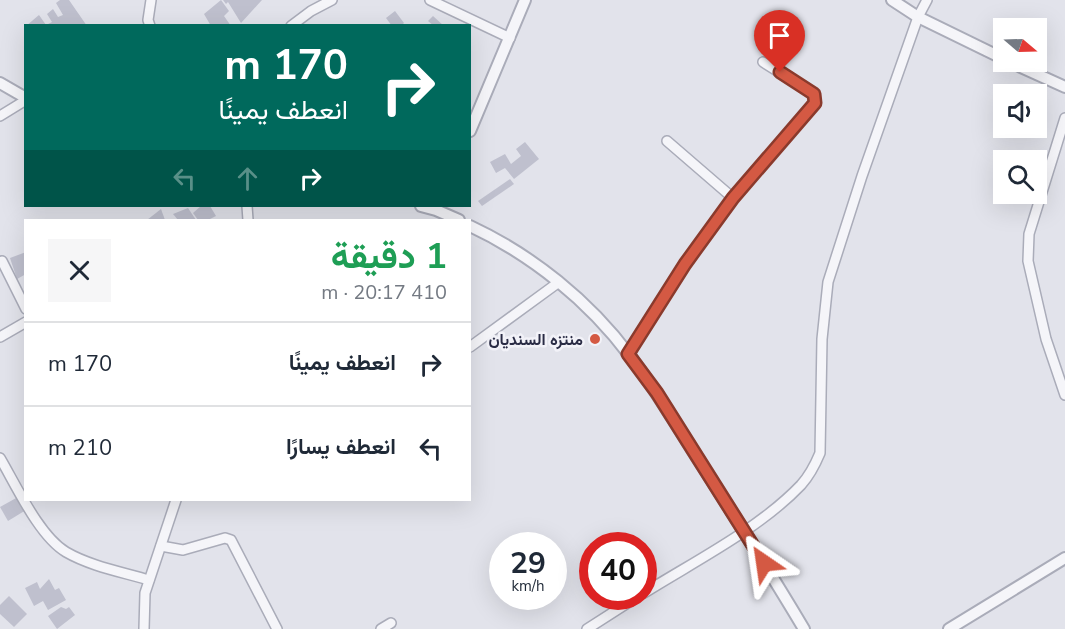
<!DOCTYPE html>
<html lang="ar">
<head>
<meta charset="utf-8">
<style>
  :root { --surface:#fff; --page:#f6f6f7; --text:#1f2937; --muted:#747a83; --line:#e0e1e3 }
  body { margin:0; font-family:"Nunito Sans",Vazirmatn,sans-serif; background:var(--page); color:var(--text); direction:rtl; height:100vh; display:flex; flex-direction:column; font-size:22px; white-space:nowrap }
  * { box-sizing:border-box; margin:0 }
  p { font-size:20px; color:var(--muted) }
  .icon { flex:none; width:33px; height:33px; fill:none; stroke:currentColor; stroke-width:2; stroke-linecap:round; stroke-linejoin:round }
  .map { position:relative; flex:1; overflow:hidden; direction:ltr }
  .sheet { position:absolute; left:24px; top:219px; width:447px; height:282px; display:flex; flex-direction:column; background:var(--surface); border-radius:0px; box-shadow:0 6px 24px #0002; direction:rtl }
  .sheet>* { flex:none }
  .hud { position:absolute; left:24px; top:24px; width:447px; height:183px; border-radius:0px; box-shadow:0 6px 24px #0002; direction:rtl; background:#00695c; color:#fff; overflow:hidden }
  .needle { width:39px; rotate:109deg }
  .fabs { position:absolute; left:993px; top:18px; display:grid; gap:12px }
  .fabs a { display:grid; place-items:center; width:54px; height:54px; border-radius:0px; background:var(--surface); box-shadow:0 6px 24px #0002; font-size:30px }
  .speed { position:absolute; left:489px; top:532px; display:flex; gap:12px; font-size:30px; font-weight:700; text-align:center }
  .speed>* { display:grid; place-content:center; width:78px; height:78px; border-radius:50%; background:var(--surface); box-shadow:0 6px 24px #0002; line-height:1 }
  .speed small { font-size:15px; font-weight:400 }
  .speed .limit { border:9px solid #d22; background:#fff; color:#111 }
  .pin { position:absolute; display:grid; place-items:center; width:51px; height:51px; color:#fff; margin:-62px -26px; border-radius:50% 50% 50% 0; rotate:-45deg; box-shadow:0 0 6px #0007 }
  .pin .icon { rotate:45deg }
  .me { position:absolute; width:66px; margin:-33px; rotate:328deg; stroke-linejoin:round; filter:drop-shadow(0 0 4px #0008) }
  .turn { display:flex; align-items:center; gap:21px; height:126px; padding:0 24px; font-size:27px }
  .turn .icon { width:78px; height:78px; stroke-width:2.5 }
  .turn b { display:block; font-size:42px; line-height:51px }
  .lanes { display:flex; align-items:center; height:57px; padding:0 24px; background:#0003; justify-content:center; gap:30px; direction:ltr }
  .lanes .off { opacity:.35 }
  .round { display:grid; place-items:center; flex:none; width:63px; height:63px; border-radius:0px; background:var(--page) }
  .head { display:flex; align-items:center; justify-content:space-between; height:102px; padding:0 24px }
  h1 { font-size:36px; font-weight:700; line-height:45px; color:#1e9e55 }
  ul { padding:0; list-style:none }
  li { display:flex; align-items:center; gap:18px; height:84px; padding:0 24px; border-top:2px solid var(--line) }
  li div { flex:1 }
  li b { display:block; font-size:22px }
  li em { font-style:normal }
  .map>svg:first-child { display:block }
  .building { fill:#bfc0ce }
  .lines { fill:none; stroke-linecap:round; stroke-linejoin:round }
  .minor-casing { stroke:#aaacb9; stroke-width:12 }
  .tertiary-casing { stroke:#aaacb9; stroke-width:14 }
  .minor { stroke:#f5f5f9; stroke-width:9 }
  .tertiary { stroke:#f5f5f9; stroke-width:10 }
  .route-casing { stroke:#8a3a2c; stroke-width:15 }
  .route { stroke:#d45943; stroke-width:10 }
  .poi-dot { fill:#d45943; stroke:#f2f2f8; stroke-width:2 }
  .labels { text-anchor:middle; stroke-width:5; stroke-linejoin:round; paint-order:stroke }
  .poi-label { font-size:16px; font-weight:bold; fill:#292b44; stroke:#f2f2f8; text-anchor:end }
</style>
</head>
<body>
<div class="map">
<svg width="1065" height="629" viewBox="0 0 1065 629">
  <rect width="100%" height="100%" fill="#e2e3eb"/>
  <!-- building -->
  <g class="building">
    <polygon points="60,0 69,0 87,26 26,26 39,15 46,25 52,22 47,14 53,9 58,17 63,15 56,3"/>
    <polygon points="221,0 229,11 224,16 231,26 211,26 204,14"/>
    <polygon points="223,0 262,0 241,23 228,2 226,4"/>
    <polygon points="395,11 404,23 401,26 392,26 386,18"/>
    <polygon points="433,16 444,26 434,26 428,21"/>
    <polygon points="525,142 539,159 514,179 505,168 496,173 490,162 505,154 511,164 521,156 516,149"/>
    <polygon points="510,179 514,184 482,206 478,201"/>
    <polygon points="201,206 210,206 216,216 208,220 198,220 193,213"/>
    <polygon points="188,208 196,220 178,220 173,214"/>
    <polygon points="161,209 165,220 147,220"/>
    <polygon points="26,252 26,274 17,279 10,258"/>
    <polygon points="18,497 26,510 8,521 0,507"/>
    <polygon points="49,579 55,590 59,588 66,600 48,610 43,601 34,606 25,588 37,582 40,589"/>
    <polygon points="9,596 27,614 14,627 0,614 0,605"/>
    <polygon points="61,607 66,609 69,607 75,615 57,629 48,616"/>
  </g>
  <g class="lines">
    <defs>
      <g id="minor">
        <polyline points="430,0 510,38"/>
        <polyline points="150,26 148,20 151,0"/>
        <polyline points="291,26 311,11 332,0"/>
        <polyline points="0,116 26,100"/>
        <polyline points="1065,118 1029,234 1028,261 1046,339 1065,395"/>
        <polyline points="667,141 733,198"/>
        <polyline points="247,206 248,220"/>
        <polyline points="2,261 26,309"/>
        <polyline points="0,337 26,322"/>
        <polyline points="470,347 559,282"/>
        <polyline points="629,354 685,264 733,198 815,103 814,94 763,62"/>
        <path d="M0,458C16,485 39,536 66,552C90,566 122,572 149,580"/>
        <polyline points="161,546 183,550 225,538 231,540 277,629"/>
        <path d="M644,593C695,561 759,529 801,485C810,475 815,465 820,453L822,339L828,282L862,176L918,17L927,0"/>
        <polyline points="144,629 145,593 176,500"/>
        <polyline points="381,629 391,623"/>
        <polyline points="587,629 637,597"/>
      </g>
      <g id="tertiary">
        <polyline points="892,0 918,17 1004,59"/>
        <polyline points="1010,62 1065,87"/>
        <polyline points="0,83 26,98"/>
        <polyline points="470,131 525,0"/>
        <polyline points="421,206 436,210 459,220"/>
        <path d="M470,226C532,255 589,301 630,356C657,391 679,430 703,467C737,520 771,574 804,629"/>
        <polyline points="949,629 1065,558"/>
      </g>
    </defs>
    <!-- minor casing -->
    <use href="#minor" class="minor-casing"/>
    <!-- tertiary casing -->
    <use href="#tertiary" class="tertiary-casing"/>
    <!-- minor -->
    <use href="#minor" class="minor"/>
    <!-- tertiary -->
    <use href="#tertiary" class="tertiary"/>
  </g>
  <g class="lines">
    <defs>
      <polyline id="route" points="764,563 657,393 628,354 685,264 733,198 815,103 814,94 780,72"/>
    </defs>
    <!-- route casing -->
    <use href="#route" class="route-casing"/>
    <!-- route -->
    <use href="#route" class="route"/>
  </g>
  <!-- markers -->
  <circle class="poi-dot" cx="595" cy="339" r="6"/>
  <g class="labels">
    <!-- poi labels -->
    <g class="poi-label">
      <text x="583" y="345">منتزه السنديان</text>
    </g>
  </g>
</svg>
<div class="fabs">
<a><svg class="needle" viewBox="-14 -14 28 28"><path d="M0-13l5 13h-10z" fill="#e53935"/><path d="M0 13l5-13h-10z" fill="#747a83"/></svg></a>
<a><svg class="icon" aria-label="sound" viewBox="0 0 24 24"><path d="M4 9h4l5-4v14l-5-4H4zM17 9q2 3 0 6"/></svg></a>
<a><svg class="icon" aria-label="search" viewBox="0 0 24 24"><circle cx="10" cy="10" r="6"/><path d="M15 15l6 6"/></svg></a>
</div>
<div class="speed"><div>29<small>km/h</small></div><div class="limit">40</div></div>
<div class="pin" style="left:780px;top:72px;background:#d93025"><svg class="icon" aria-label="arrive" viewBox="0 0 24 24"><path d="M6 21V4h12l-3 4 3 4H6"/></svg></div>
<svg class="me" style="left:764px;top:563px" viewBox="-20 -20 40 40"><path d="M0-17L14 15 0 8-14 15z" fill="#d45943" stroke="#fff" stroke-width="4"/></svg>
<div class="hud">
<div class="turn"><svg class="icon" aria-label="right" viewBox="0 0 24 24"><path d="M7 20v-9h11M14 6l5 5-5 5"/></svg><div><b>170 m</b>انعطف يمينًا</div></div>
<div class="lanes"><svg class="icon off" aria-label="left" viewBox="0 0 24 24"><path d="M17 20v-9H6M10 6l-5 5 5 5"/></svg><svg class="icon off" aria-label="ahead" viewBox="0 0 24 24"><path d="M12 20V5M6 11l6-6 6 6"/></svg><svg class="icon" aria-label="right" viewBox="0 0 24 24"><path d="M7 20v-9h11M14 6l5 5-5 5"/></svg></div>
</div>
<section class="sheet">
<div class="head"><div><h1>1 دقيقة</h1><p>410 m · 20:17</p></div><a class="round"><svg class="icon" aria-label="close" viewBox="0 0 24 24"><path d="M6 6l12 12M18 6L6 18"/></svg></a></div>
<ul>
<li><svg class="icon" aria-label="right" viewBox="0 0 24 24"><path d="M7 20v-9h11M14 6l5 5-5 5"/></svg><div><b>انعطف يمينًا</b></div><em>170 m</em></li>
<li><svg class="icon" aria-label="left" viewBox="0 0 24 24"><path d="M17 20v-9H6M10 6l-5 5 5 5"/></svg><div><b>انعطف يسارًا</b></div><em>210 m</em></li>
</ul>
</section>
</div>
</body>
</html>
